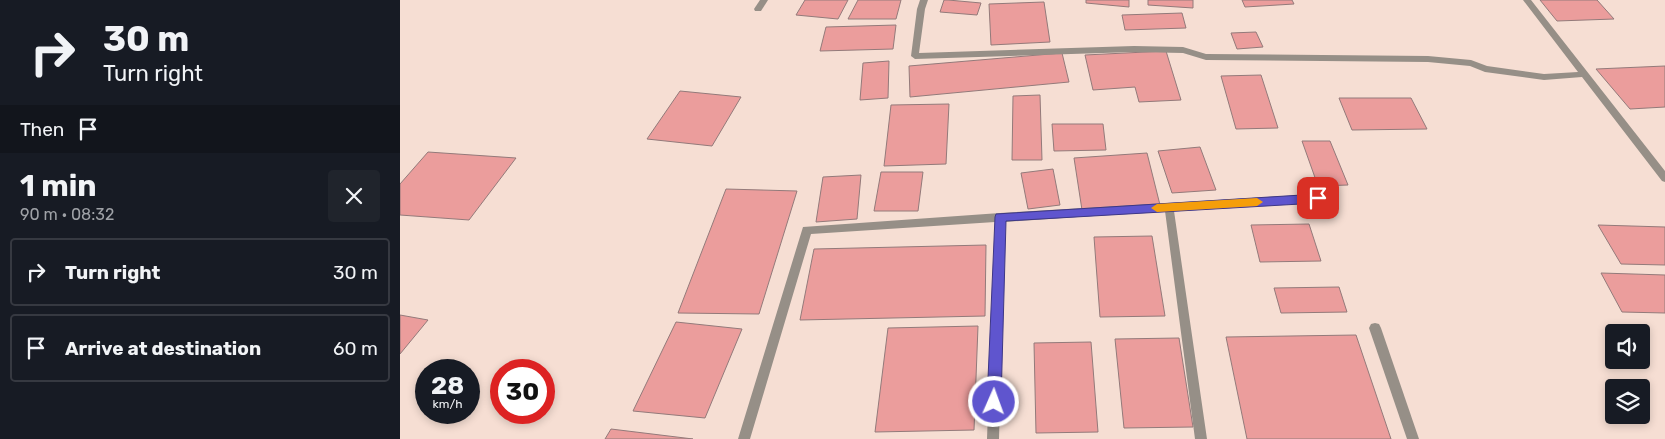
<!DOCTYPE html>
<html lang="en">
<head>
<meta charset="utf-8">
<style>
  :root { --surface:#171b24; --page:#20242c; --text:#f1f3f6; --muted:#9ea1a6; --line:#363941 }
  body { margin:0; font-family:Rubik,sans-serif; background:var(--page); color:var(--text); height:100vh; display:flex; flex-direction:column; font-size:19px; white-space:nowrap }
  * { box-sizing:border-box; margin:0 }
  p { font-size:16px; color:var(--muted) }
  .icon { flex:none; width:28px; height:28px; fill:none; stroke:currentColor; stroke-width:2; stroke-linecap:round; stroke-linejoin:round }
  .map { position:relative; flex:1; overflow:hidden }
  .side { display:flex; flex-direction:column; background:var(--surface); width:400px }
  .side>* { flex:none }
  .guide { background:#171b24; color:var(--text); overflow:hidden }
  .controls { position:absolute; left:1205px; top:324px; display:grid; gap:10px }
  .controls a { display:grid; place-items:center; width:45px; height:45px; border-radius:5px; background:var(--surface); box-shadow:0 2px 8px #0003; font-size:25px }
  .speed { position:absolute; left:15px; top:359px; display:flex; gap:10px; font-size:25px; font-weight:700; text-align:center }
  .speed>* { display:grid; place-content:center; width:65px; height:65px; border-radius:50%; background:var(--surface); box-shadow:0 2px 8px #0003; line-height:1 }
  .speed small { font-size:12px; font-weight:400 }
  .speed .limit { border:8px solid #d22; background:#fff; color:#111 }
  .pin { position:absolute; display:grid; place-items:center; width:42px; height:42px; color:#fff; margin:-21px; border-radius:10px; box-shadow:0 2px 8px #0006 }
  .me { position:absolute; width:55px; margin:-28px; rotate:2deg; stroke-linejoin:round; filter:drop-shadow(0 0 4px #0008) }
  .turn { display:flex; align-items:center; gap:18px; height:105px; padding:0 20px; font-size:22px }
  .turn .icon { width:65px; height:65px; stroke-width:2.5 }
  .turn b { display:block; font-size:35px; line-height:42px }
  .then { display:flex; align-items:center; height:48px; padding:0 20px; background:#0003; gap:10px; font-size:19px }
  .round { display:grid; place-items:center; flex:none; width:52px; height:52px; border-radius:5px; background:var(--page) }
  .headline { display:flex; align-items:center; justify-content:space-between; height:85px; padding:0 20px }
  h1 { font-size:30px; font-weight:700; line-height:38px }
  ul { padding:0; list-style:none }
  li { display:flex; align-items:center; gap:15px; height:68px; margin:0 10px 8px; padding:0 10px; border:2px solid var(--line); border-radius:5px }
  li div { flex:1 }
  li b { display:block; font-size:19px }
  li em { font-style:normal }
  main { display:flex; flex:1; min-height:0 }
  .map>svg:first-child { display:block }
  .building { fill:#eb9d9c; stroke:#937a7a }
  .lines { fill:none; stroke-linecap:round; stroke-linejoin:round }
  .minor { fill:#968f87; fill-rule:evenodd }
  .route { fill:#5f55ce; stroke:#3e3786 }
  .slow { fill:#f59e0b }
</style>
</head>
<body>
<main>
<section class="side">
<div class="guide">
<div class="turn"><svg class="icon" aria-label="right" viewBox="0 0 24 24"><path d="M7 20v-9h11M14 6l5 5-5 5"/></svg><div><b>30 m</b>Turn right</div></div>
<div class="then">Then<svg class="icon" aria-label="arrive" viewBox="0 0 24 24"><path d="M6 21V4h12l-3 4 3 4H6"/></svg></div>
</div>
<div class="headline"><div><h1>1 min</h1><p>90 m · 08:32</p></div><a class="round"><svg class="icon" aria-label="close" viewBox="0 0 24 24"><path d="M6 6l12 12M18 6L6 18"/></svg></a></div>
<ul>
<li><svg class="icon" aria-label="right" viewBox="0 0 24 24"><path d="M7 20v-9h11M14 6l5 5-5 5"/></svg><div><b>Turn right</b></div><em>30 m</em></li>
<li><svg class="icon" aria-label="arrive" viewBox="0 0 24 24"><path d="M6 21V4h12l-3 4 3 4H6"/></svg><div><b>Arrive at destination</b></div><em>60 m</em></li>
</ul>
</section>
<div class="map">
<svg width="1265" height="439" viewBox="0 0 1265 439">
  <rect width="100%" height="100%" fill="#f6ded3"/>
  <!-- building -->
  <g class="building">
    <polygon points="405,0 448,0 438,19 396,15"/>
    <polygon points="458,0 501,0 496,19 448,19"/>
    <polygon points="544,0 548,0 581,3 577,15 540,12"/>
    <polygon points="686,0 729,0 729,7 686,3"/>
    <polygon points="748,0 793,0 793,8 748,5"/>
    <polygon points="842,0 892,0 894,4 845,7"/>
    <polygon points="1140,0 1197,0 1214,19 1157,21"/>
    <polygon points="644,2 650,42 591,45 589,4"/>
    <polygon points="782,13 786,28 725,30 722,15"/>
    <polygon points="496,25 493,49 420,51 426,27"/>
    <polygon points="856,32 863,47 837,49 831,33"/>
    <polygon points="766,51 781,100 739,102 735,87 693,90 685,55"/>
    <polygon points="662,53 669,82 510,97 509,66"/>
    <polygon points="489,61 488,98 460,100 463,63"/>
    <polygon points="1265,66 1265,107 1230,109 1196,69"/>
    <polygon points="861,75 878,128 836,129 821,76"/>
    <polygon points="280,91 341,97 312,146 247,139"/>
    <polygon points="640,95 642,160 612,160 613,96"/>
    <polygon points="939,98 1011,98 1027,129 952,130"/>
    <polygon points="549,104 546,164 484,166 491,105"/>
    <polygon points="652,124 703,124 706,150 654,151"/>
    <polygon points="902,141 930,141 948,185 918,186"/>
    <polygon points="800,147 816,190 772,193 758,151"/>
    <polygon points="28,152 116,158 69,220 0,215 0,184"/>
    <polygon points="747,153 760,205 682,210 674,158"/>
    <polygon points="653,169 660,205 628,209 621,173"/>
    <polygon points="481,172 523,172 518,211 474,211"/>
    <polygon points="461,175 457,219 416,222 423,177"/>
    <polygon points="326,189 397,191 359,314 278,313"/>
    <polygon points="909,224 921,261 860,262 851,225"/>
    <polygon points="1198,225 1265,227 1265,265 1221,264"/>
    <polygon points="752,236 765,316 700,317 694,237"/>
    <polygon points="586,245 585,316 400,320 414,249"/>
    <polygon points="1201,273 1265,275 1265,313 1222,312"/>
    <polygon points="939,287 947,312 881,313 874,288"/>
    <polygon points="0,315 28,320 0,354"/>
    <polygon points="276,322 342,329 305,418 233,411"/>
    <polygon points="578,326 574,430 475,432 488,328"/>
    <polygon points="956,335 991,439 847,439 826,337"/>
    <polygon points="779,338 793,427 724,428 715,339"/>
    <polygon points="691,342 698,432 636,433 634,343"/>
    <polygon points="211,429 293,439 205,439"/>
  </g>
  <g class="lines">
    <!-- minor -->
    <g class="minor">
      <polygon points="360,0 368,0 361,11 355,11 354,9"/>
      <polygon points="520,0 528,0 525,9 519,53 734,46 783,47 806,54 1028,56 1071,60 1087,66 1144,74 1178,72 1123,0 1131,0 1265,171 1265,182 1262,181 1182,77 1144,80 1085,72 1070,66 1028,62 806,60 783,53 734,52 515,59 511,56 517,9"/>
      <polygon points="918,194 923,198 918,202 774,211 807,439 795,439 765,211 605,222 599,439 587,439 595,222 411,234 350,439 338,439 403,227 600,213"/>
      <polygon points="975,323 979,324 981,328 1019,439 1007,439 969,328 971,324"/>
    </g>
  </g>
  <!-- route -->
  <polygon class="route" points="918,194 923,198 918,203 606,221 601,402 599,407 594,409 589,407 587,402 595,217 596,214"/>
  <!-- slow -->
  <polygon class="slow" points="857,198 863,202 857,206 757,212 751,208 757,204"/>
</svg>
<div class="controls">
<a><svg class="icon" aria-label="sound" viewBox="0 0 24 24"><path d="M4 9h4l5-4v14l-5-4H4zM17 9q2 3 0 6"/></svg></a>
<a><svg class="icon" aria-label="layers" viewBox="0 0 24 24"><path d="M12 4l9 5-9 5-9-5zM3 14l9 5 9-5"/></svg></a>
</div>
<div class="speed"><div>28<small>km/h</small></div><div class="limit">30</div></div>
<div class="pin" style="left:918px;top:198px;background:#d93025"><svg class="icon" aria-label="arrive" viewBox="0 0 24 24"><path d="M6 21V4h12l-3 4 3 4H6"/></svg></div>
<svg class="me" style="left:594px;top:402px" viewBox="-20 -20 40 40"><circle r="17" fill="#5f55ce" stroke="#fff" stroke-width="3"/><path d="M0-11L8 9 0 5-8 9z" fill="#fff"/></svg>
</div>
</main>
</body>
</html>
